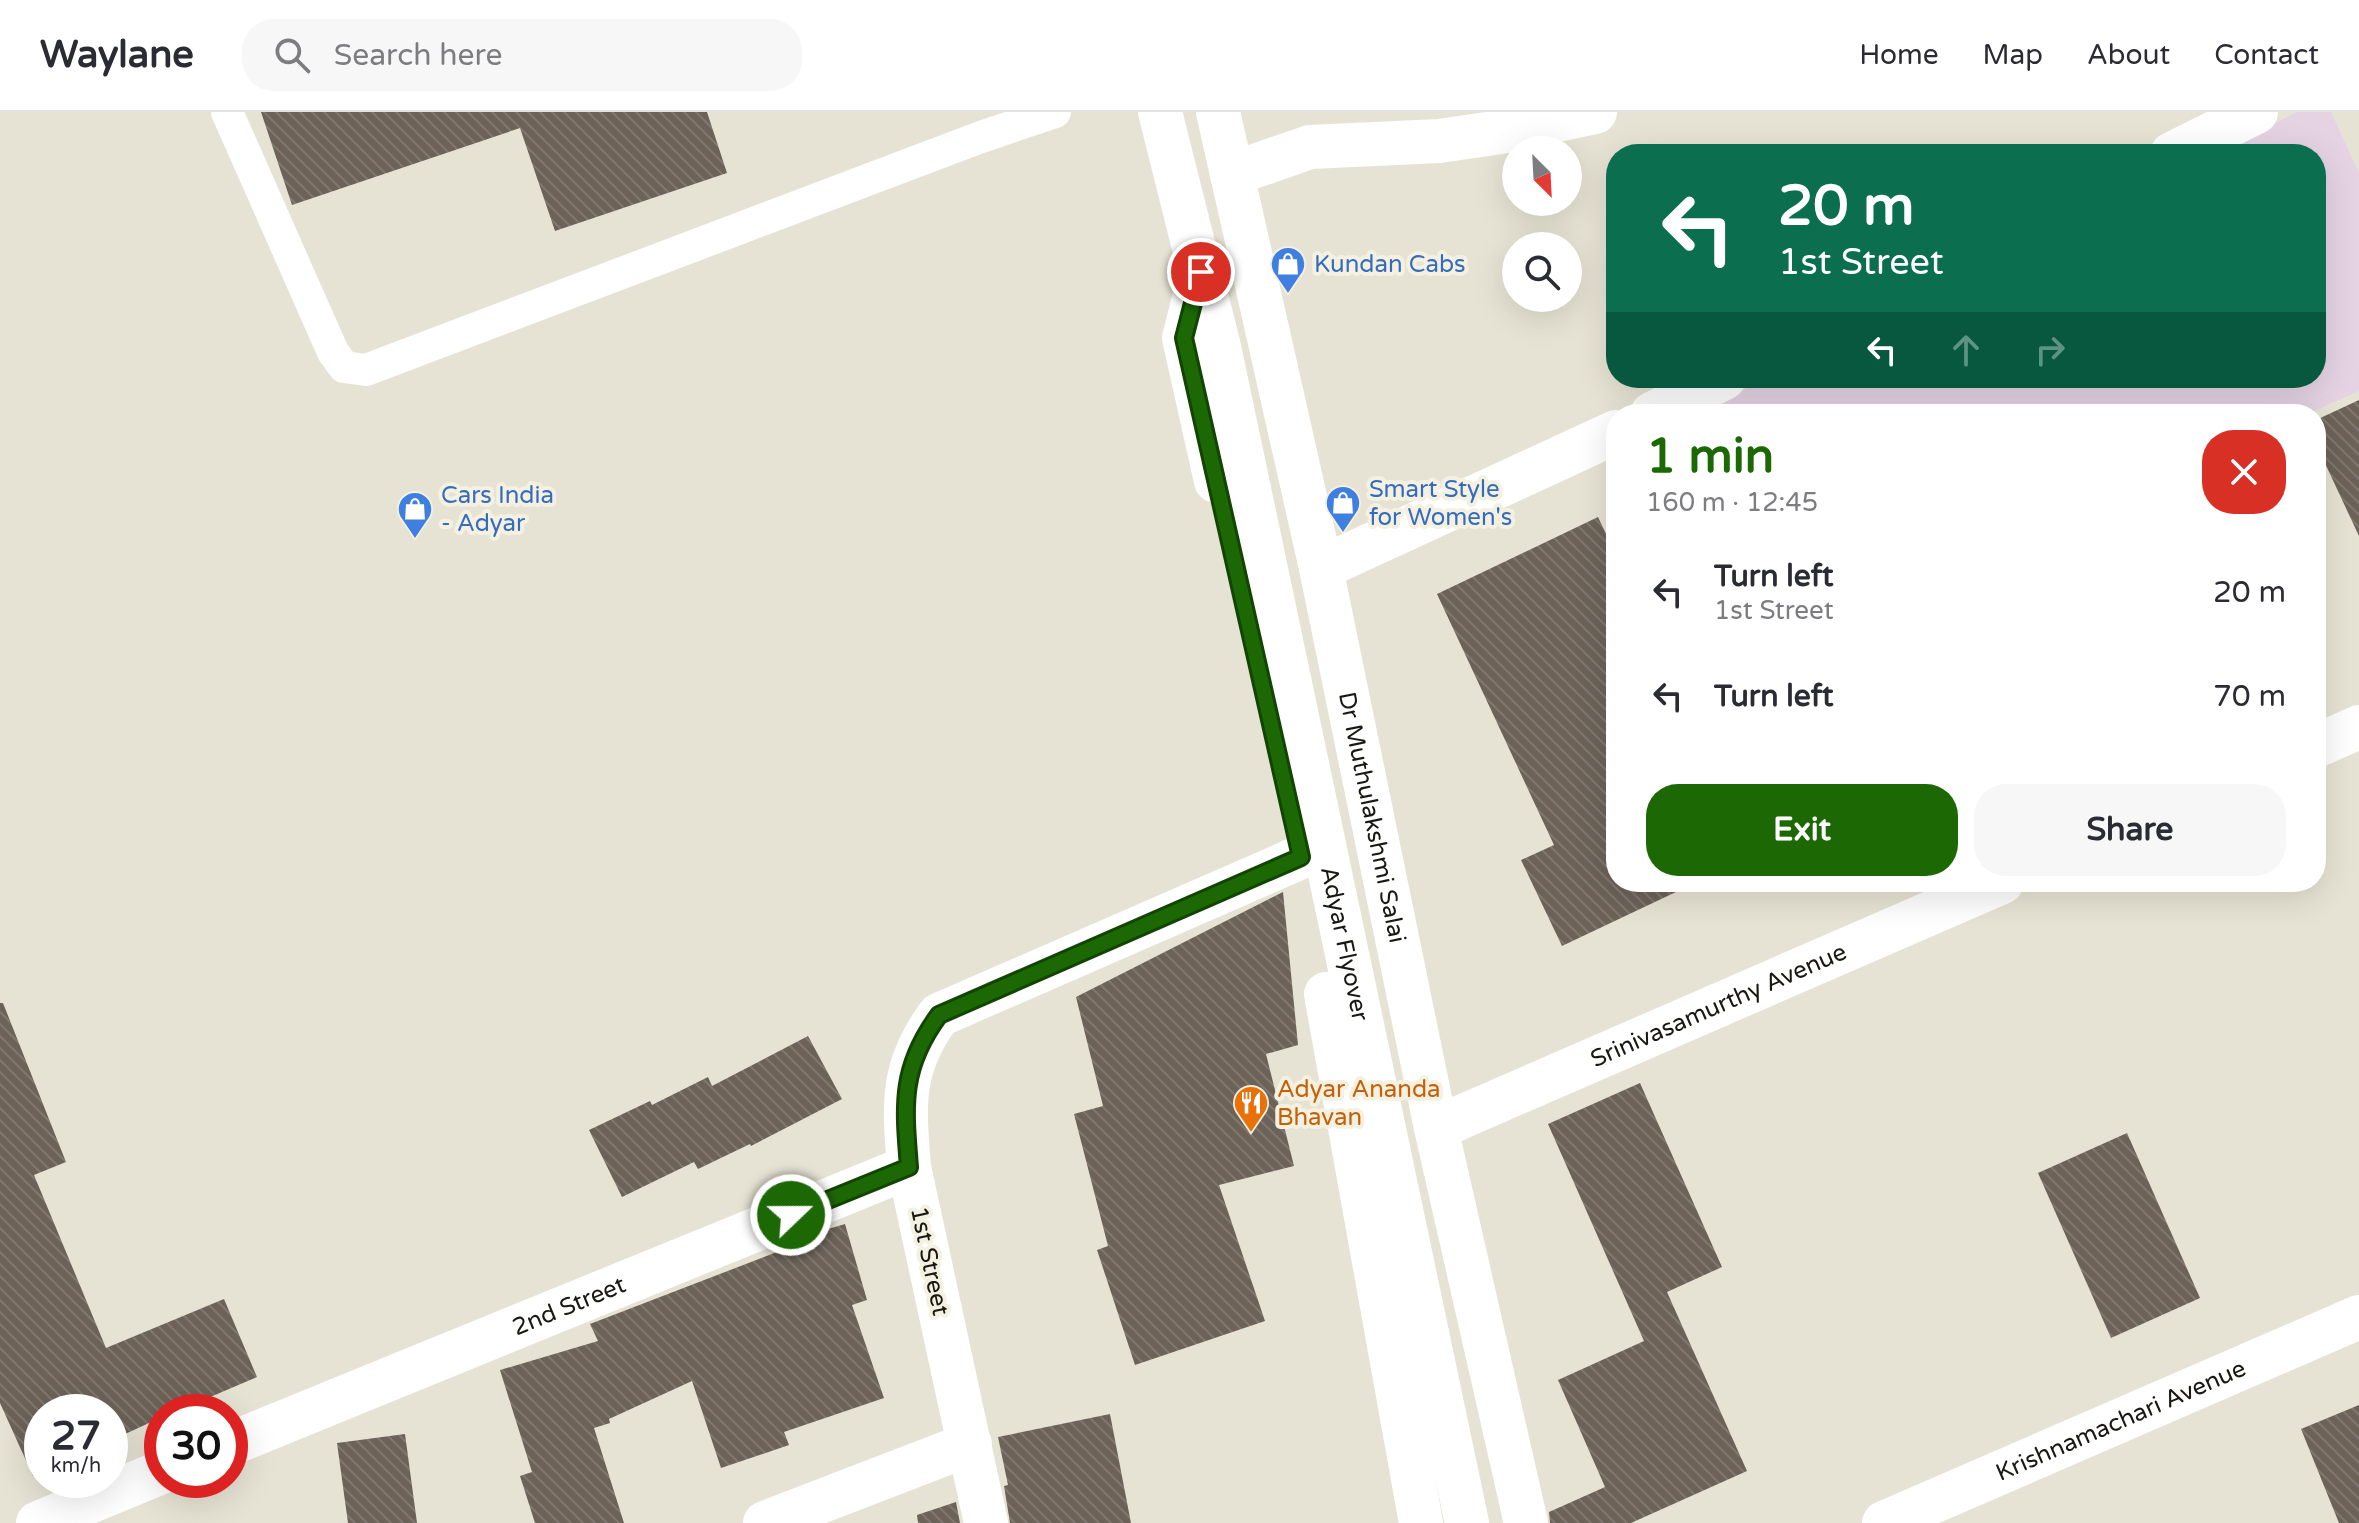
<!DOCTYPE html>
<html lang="en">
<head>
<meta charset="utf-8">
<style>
  :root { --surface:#fff; --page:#f7f7f7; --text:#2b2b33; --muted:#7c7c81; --line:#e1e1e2; --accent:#1c6804 }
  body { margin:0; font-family:"Varela Round",sans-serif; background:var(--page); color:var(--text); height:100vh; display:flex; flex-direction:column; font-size:30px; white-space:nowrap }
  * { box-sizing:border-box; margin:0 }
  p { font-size:26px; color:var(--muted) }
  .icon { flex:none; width:44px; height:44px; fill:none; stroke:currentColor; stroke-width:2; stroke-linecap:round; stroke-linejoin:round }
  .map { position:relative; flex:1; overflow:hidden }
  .details { position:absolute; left:1606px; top:292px; width:720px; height:488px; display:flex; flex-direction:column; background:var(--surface); border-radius:32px; box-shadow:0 8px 32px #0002 }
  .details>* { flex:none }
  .top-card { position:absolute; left:1606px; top:32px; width:720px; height:244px; border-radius:32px; box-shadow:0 8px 32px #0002; background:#0b6e4f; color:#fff; overflow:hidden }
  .needle { width:52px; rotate:156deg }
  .fabs { position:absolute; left:1502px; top:24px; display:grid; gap:16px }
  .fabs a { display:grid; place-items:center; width:80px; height:80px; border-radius:50%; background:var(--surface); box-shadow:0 8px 32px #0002; font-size:40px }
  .speed { position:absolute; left:24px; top:1282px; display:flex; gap:16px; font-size:40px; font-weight:700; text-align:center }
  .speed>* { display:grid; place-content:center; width:104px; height:104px; border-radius:50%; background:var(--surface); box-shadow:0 8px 32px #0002; line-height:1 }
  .speed small { font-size:20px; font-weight:400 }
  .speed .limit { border:12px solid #d22; background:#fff; color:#111 }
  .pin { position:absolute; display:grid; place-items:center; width:68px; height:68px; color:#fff; margin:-34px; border:4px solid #fff; border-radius:50%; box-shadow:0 2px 8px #0007 }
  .me { position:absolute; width:88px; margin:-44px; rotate:68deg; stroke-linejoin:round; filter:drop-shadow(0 0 6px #0008) }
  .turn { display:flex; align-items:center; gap:28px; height:168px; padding:0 40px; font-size:36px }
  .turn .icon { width:104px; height:104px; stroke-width:2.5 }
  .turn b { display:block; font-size:56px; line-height:68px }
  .lanes { display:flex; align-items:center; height:76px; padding:0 40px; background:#0003; justify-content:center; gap:40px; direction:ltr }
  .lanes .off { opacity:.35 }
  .round { display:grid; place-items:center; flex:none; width:84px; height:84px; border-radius:32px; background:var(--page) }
  .head { display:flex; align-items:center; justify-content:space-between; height:136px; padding:0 40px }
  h1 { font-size:48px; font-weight:700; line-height:60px; color:var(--accent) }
  .button { display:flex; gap:16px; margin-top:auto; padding:16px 40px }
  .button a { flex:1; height:92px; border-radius:32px; background:var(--accent); color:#fff; font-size:32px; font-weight:700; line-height:92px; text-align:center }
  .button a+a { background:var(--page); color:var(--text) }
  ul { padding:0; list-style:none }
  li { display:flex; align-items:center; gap:24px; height:104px; padding:0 40px }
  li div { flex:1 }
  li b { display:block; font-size:30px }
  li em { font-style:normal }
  header { display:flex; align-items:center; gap:48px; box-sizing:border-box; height:112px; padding:0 40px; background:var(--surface); border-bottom:2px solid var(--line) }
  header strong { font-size:38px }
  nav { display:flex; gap:44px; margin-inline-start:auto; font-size:28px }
  .search { width:560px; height:72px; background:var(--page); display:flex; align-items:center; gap:20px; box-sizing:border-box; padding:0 28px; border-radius:32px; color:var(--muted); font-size:30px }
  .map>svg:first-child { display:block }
  .education { fill:#e5d3e3 }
  .building { fill:url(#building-back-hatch) }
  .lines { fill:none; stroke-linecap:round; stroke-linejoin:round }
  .lane { stroke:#fff; stroke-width:32 }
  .street { stroke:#fff; stroke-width:44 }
  .secondary { stroke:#fff; stroke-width:44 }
  .route-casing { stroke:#124403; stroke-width:20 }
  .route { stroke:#1c6804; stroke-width:14 }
  .labels { text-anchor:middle; stroke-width:8; stroke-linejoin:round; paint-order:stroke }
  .shop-label { font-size:24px; fill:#366cbe; stroke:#f4f1e1; text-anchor:start }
  .street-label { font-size:24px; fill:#191813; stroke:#f4f1e1 }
  .food-label { font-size:24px; fill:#c56008; stroke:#f4f1e1; text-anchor:start }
</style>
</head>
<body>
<header>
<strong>Waylane</strong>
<div class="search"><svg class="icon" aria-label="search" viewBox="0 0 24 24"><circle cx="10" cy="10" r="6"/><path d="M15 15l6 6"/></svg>Search here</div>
<nav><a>Home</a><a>Map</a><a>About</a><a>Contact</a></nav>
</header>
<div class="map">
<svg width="2359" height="1411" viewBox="0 0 2359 1411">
  <defs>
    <pattern id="building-back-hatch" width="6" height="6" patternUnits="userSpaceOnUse" patternTransform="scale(2)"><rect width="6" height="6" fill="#6c6258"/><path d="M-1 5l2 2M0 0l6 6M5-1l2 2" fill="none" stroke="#807870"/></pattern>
  </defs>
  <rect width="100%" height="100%" fill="#e7e3d4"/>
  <!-- education -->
  <polygon class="education" points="2297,0 2331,0 2359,61 2359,279 2307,302 1697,302 1768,266 2316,266 2316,42 2213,42"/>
  <!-- building -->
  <g class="building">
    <polygon points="261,0 707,0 727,61 555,119 520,16 292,93"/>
    <polygon points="2359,288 2359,424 2316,332 2316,308"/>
    <polygon points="1598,405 1616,443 1616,770 1697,770 1562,834 1521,748 1554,733 1437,482"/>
    <polygon points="1283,780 1298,933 1266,942 1294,1054 1219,1073 1265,1209 1135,1253 1097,1138 1108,1134 1074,1002 1103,994 1076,885"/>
    <polygon points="0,891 3,891 66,1050 34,1063 106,1236 224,1187 257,1265 175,1300 162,1300 162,1305 110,1329 110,1300 42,1300 42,1360 33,1364 0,1291"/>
    <polygon points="808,924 842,987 751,1034 750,1032 698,1057 694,1050 622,1085 589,1018 650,989 652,993 708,965 712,974"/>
    <polygon points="1640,971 1722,1155 1667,1180 1747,1359 1631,1411 1550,1411 1549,1400 1605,1375 1558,1268 1644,1229 1548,1012"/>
    <polygon points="2127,1021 2200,1186 2111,1226 2038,1061"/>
    <polygon points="845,1112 867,1188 852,1193 884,1286 784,1320 789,1333 721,1356 692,1269 609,1307 610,1311 594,1316 624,1411 535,1411 520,1364 532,1360 500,1258 598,1229 590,1212 790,1135 789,1131 808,1123"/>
    <polygon points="2359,1293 2359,1411 2339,1411 2301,1317"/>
    <polygon points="1110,1302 1131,1411 1010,1411 1004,1374 1008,1373 998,1325"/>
    <polygon points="405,1322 417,1411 348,1411 337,1331"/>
    <polygon points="956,1390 960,1411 918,1411 917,1403"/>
  </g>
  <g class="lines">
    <!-- lane -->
    <polyline class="lane" points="227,0 333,240 344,255 366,258 981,25 1055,0"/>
    <!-- street -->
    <g class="street">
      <polyline points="2172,42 2256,0"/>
      <polyline points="1232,62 1310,35 1439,29 1501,20 1595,0"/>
      <polyline points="1652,302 1724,266"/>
      <polyline points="1321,456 1616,320"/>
      <polyline points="2316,634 2359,615"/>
      <path id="s1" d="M1436,1016L2002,770"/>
      <path id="s2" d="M230,1332L909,1055"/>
      <polyline points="38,1411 162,1360"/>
      <polyline points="765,1411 970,1332"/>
      <path d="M986,1411L909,1055C904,993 900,956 939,903L1301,745"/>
      <path id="s3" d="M1884,1411L2359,1205"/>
    </g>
    <!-- secondary -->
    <g class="secondary">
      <path id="s4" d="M1160,0L1219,235L1467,1411"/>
      <path id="s5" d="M1218,0L1321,456L1436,1016L1526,1411"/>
      <polyline points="1199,167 1184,226 1216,369"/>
      <polyline points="1326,882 1421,1411"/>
    </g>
  </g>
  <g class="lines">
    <defs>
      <path id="route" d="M791,1103L909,1055C904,993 900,956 939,903L1301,745L1184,226L1201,160"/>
    </defs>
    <!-- route casing -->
    <use href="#route" class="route-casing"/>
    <!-- route -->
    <use href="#route" class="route"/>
  </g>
  <!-- icons -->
  <defs>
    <symbol id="shop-pin" viewBox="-11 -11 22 30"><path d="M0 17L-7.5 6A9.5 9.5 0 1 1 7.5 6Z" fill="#3f7fe0" stroke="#f4f1e1"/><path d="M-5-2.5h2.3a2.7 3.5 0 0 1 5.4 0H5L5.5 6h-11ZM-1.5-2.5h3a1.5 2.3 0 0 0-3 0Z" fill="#fff"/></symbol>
    <symbol id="restaurant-pin" viewBox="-11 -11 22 30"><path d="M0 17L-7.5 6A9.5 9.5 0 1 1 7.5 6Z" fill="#e8710a" stroke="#f4f1e1"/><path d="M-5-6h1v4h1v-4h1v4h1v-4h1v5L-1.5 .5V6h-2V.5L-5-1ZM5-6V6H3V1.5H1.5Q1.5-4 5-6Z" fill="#fff"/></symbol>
  </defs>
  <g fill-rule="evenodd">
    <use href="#shop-pin" x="1268" y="132" width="40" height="54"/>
    <use href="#shop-pin" x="1323" y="371" width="40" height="54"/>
    <use href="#shop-pin" x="395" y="377" width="40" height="54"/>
    <use href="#restaurant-pin" x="1231" y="971" width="40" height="54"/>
  </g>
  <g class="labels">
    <!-- shop labels -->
    <g class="shop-label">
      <text x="1314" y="160">Kundan Cabs</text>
      <text x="1369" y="385">Smart Style<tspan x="1369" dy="28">for Women's</tspan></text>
      <text x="441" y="391">Cars India<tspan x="441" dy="28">- Adyar</tspan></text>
    </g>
    <!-- street labels -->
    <g class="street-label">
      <text dy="8" stroke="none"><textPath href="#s5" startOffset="722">Dr Muthulakshmi Salai</textPath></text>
      <text dy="8" stroke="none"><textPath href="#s4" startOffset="852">Adyar Flyover</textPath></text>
      <text dy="8" stroke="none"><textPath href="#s1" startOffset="308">Srinivasamurthy Avenue</textPath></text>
      <text transform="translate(930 1149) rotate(78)" y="8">1st Street</text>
      <text dy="8" stroke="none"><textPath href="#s2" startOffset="366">2nd Street</textPath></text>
      <text dy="8" stroke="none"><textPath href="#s3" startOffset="258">Krishnamachari Avenue</textPath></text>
    </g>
    <!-- food labels -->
    <g class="food-label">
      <text x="1277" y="985">Adyar Ananda<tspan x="1277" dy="28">Bhavan</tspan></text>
    </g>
  </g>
</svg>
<div class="fabs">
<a><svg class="needle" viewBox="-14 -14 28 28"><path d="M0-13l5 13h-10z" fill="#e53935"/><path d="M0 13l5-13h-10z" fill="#7c7c81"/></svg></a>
<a><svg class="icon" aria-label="search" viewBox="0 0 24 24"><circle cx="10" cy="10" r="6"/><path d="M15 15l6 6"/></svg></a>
</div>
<div class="speed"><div>27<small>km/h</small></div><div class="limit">30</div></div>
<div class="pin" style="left:1201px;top:160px;background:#d93025"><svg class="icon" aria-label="arrive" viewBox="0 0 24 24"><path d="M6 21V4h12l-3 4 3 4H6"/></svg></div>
<svg class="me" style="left:791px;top:1103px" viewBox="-20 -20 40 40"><circle r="17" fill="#1c6804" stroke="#fff" stroke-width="3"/><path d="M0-11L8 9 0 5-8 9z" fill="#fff"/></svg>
<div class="top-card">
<div class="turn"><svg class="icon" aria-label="left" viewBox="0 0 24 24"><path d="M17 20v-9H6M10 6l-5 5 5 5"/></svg><div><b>20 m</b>1st Street</div></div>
<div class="lanes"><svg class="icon" aria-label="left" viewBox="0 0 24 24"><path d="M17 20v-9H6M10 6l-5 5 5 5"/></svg><svg class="icon off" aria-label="ahead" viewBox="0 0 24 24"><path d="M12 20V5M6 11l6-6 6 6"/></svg><svg class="icon off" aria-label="right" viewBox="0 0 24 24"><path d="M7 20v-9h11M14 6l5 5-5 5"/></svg></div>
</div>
<section class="details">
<div class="head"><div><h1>1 min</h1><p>160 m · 12:45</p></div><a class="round" style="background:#d93025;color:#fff"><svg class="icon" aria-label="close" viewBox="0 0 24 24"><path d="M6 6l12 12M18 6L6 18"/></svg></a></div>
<ul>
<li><svg class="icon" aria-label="left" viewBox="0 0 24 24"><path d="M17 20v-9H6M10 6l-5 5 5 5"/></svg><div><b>Turn left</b><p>1st Street</p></div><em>20 m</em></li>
<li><svg class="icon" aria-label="left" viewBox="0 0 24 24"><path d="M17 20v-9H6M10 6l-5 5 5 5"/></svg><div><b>Turn left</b></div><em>70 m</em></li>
</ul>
<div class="button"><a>Exit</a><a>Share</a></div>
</section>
</div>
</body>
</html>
